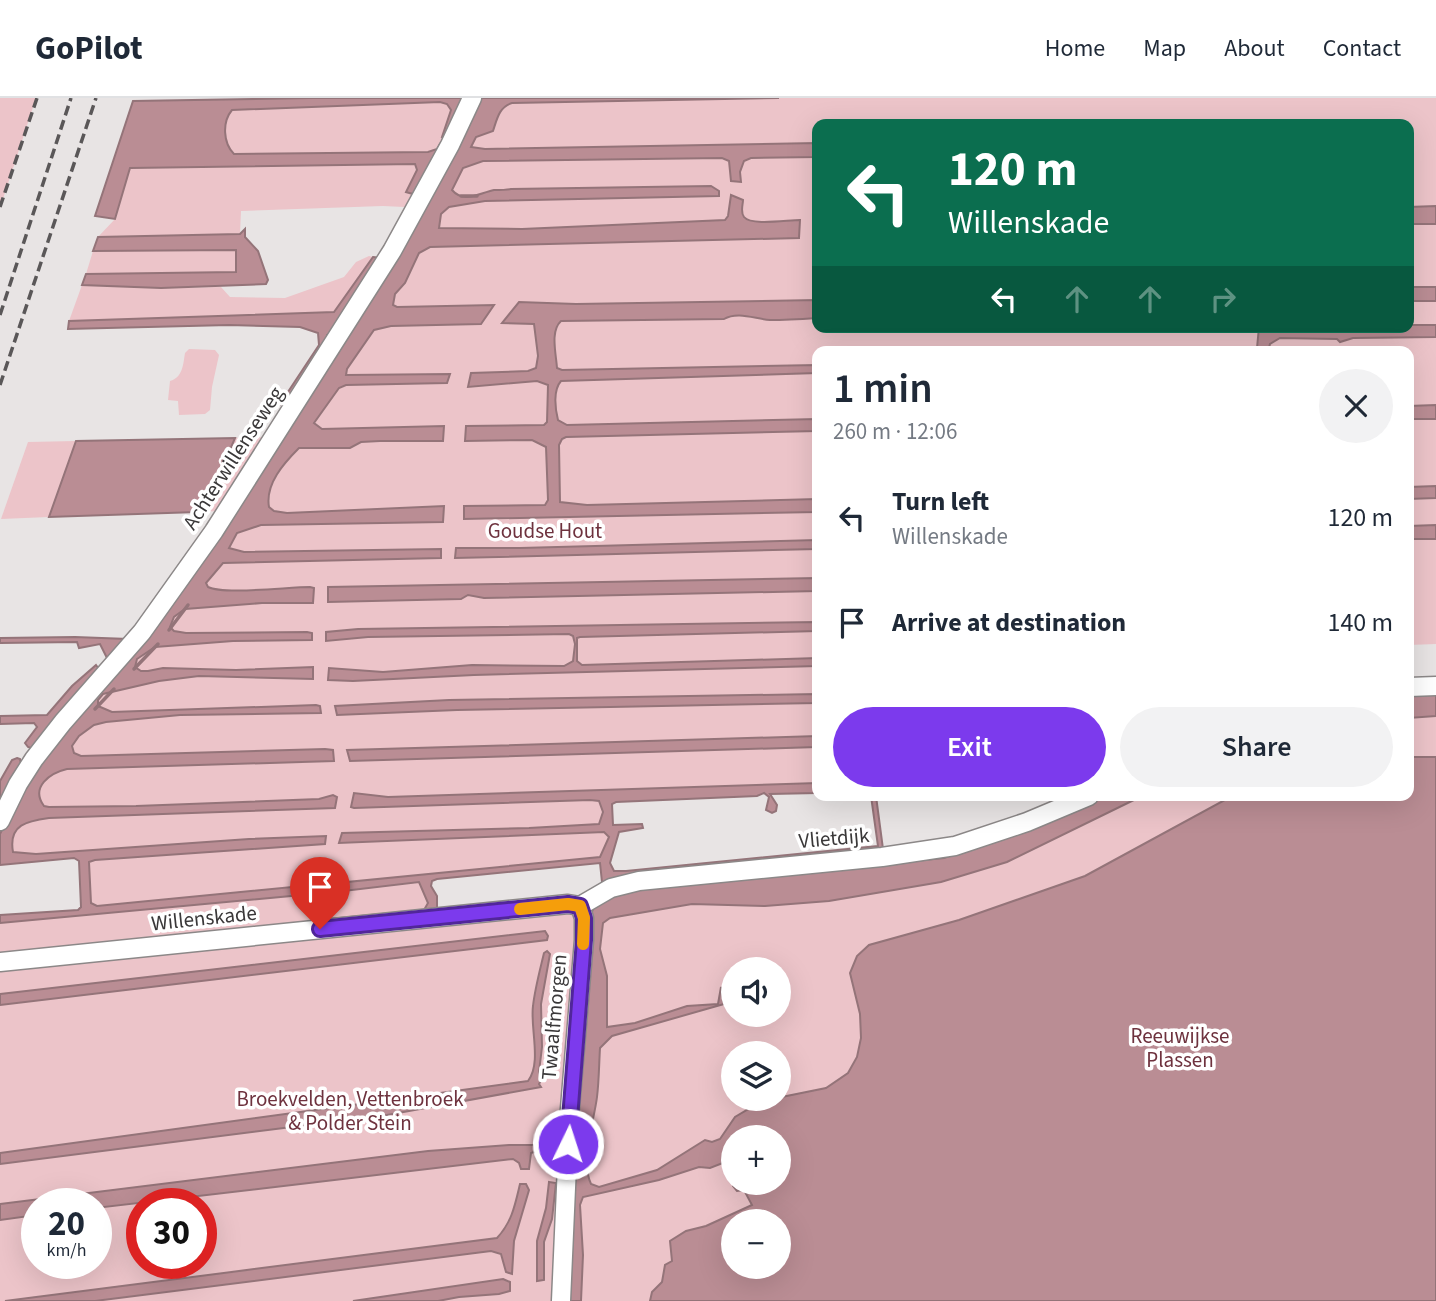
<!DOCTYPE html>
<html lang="en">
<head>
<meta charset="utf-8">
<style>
  :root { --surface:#fff; --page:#f2f2f3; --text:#1f2937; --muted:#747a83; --line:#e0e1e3; --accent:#7c3aed }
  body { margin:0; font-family:"Source Sans 3",sans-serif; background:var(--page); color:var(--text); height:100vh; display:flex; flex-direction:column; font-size:26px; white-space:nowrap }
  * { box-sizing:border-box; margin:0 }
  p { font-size:23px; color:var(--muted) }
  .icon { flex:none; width:38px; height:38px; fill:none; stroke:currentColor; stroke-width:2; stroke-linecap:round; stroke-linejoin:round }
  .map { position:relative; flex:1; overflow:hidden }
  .sheet { position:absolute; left:812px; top:248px; width:602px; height:455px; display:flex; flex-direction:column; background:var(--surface); border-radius:14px; box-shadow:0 7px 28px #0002 }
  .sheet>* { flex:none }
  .hud { position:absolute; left:812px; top:21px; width:602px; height:214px; border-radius:14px; box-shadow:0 7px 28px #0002; background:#0b6e4f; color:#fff; overflow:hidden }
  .fabs { position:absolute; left:721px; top:859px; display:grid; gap:14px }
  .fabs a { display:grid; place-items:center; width:70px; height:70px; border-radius:50%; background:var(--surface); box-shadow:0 7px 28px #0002; font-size:35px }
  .speed { position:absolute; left:21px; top:1090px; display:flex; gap:14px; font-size:35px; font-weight:700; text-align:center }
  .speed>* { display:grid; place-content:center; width:91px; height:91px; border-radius:50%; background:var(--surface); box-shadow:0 7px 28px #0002; line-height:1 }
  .speed small { font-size:18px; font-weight:400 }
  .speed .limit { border:10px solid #d22; background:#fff; color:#111 }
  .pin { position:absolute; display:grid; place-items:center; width:60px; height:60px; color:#fff; margin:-72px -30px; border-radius:50% 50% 50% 0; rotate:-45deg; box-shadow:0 0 7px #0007 }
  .pin .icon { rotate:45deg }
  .me { position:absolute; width:77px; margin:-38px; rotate:4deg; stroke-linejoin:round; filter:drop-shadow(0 0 5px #0008) }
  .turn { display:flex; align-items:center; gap:24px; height:147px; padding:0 21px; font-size:32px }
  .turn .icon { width:91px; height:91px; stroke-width:2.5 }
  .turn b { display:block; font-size:49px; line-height:60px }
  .lanes { display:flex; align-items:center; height:66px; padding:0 21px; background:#0003; justify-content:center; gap:35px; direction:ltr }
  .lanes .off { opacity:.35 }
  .round { display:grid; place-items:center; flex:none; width:74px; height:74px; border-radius:37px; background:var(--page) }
  .overview { display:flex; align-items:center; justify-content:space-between; height:119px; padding:0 21px }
  h1 { font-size:42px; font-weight:600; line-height:52px }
  .button { display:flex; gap:14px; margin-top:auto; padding:14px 21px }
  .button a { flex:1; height:80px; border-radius:42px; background:var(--accent); color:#fff; font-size:28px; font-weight:600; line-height:80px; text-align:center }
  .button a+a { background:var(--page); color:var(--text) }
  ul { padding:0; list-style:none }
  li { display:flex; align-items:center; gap:21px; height:105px; padding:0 21px }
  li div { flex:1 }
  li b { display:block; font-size:26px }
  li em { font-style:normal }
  header { display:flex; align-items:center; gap:42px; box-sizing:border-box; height:98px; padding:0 35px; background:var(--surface); border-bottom:2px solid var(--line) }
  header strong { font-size:33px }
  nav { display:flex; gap:38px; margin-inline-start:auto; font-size:24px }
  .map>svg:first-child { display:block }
  .green { fill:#ecc4c9; fill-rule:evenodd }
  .water { fill:#ba8d94; stroke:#947479; stroke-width:2; fill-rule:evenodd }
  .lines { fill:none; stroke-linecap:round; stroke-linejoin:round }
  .stream { stroke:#947479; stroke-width:3.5 }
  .minor-casing { stroke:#8c8888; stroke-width:21 }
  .minor { stroke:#fff; stroke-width:18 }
  .rail { stroke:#5a5758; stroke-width:3.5; stroke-dasharray:10 5; stroke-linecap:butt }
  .route-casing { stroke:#51269a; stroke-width:18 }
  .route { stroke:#7c3aed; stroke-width:12 }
  .slow { stroke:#f59e0b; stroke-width:12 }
  .labels { text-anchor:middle; stroke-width:7; stroke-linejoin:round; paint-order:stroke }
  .street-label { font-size:21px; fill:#3a3839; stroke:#fff }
  .park-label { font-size:21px; fill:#6e323e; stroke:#fff }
</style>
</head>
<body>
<header>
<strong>GoPilot</strong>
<nav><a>Home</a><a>Map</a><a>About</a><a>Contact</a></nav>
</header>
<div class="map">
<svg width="1436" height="1203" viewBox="0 0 1436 1203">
  <rect width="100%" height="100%" fill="#e8e4e4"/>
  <!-- green -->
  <g class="green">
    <polygon points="0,0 36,0 0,110"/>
    <path d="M648,0H1436V546L1409,547V254H817V690L608,698L612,732L607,761L429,778L430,814L0,859V821L85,814L83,757L0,758L9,726L103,596L481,5ZM817,26H1409V229H817Z"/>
    <path d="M440,4L447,6L451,12C446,29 449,47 428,54L247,58L231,54C224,42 222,23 232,12Z"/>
    <polygon points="415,66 420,98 410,113 404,109 383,108 241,113 240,136 98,139 115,121 130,70"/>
    <polygon points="236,152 236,174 86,176 93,153"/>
    <polygon points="369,158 373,159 334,214 69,223 82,187 161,190 221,189 230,199 285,200 344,179 356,164"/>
    <path d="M189,251L215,252L219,257L212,289L210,312L205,316L179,317L178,303L168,302L170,283C183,279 183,267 185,255Z"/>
    <polygon points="268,339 221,413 197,414 222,371 235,340"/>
    <polygon points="76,343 49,419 1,421 28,344"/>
    <path d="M1436,609V1203H581L583,1157L580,1107L582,1099L599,817L1038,737L1120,698H1409V610ZM733,872H779V917H733ZM733,956H779V1001H733ZM733,1040H779V1085H733ZM733,1124H779V1169H733Z"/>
    <path d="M597,802L564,1203H0V873L570,815ZM529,1092L514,1143L512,1176L504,1145L515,1110ZM37,1106H96V1166H37ZM142,1106H201V1166H142Z"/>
  </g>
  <!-- water -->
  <g class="water">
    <path d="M312,0H467L446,40L442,39L451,12L447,6L440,4L232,12C222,24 223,45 234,56L428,54L437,51L440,46L443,47L420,98L406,94L417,72L415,66L130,70L115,121L95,118L133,3Z"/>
    <path d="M477,0H779L512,5C499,9 497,21 493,33L476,39L471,49L485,51L817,45V59L751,60L744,63L740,74L741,84L731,83L729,63L722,60L483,63L463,70L452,92C464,106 479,95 494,92C500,92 506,92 511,91L711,88L719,93V98L485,103L449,109L441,116L439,130L522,131L725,122L728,118L731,97L743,102C743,107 740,114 744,119C751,128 787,122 800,122L799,140L430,149L419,155L405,185L395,196L393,207L397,209L494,207L481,226L391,228L374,232L347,271L346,277L450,276L447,285L346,287L339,290L314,325L322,331L444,328L443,343H380L361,344L350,350H299C284,365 265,386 269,409L274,413L287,415L444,408L443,424L261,427L237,435L229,450L244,454L441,451V460L223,465L206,485L208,489C224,497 288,489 310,489L314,490L313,505H262L185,511L174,519L170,529L174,533L186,535L307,534L312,535V542L233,543L155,549L137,561L135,569L141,573H148L163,570L236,572L313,569V581L199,578L159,583L103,596L98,602V608L112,614L316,607L320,608L321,615L180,617L106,624L94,627L79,638L72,648L74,655L81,658L325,651L333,652L334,663L67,671C50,675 30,689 44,708L49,709L136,708L319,701L333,697L337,699L335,710L49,720C28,723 8,726 13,754L36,756L249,741L326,738L325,746L95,762L89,764L91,805L97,808L312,787V796L0,825V817L78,812L81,809L79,763L74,760L0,767V736L17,699L38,665L188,480Z"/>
    <polygon points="1436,108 1436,126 1409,126 1409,109"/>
    <polygon points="245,131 245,139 258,153 268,182 266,186 161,190 82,187 86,176 236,174 236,152 93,153 98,139 240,136"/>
    <polygon points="373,159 382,160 334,236 327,237 327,244 284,309 280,306 319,247 318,235 300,229 229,227 68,231 69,223 334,214"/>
    <rect x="1409" y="189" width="27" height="14"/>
    <path d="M817,202V220C802,221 786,222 770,222C755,221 738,213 724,221L561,223C550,233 556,255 557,270L562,272L817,267V275L561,283C553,292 555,310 558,322L567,327L817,321V333L566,339L562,341L559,347L560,404L587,407L817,401V414L464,421V408L545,407L548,402L546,349L532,342L465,343L466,328L544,327L547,324L548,287L537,283L468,289L471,275L528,273L536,270L538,258L534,226L502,225L519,204L576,206Z"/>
    <polygon points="1409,227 1436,227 1436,239 1353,240 1340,244 1337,241 1280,240 1270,246 1268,254 1254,254 1257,250 1259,229 1409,229"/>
    <polygon points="1436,307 1436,321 1409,321 1409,308"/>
    <polygon points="235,340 222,371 197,414 49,419 76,343"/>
    <polygon points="1436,388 1436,400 1409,401 1409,389"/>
    <polygon points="1436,427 1436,441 1409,441 1409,428"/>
    <polygon points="817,442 817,451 455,460 456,450 520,450"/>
    <polygon points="817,480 817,493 484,500 468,497 461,501 328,504 328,489"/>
    <polygon points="817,524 817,533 580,539 577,540 577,563 582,567 817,560 817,568 474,577 353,583 328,582 329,570 383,574 472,567 564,568 573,563 575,546 573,538 569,536 368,539 326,543 326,534 358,531"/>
    <polygon points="75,539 127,541 119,553 107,560 100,546 79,550 77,544 0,545 0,540"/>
    <polygon points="96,567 99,571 34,651 28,649 25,645 37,629 34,625 0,626 0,618 47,617 72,588"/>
    <polygon points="1409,593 1436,593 1436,618 1409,620"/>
    <polygon points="817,596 817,605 457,612 337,617 335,608 449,602"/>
    <polygon points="817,638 817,649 350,663 347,652"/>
    <path d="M1409,659H1436V1203H650L652,1194L662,1184L665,1167L672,1163L670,1143L686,1133L706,1128L752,1107L744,1092L737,1093L733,1088L734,1085H752L754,1087L779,1085V1040H733V1061L710,1070L699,1069L659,1082L583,1099L580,1107L583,1157L581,1203H564L591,817L594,808L626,792L944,760L1008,738L1098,698H1142L1007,764L941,784L829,803L765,808L692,806L610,820L603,825L600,851L607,878V929L635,925L687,908L718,906L721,889L724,906L612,938L600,950C599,966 599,983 597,999C594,1024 580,1062 591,1086L599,1089L657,1072L705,1042L712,1044L720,1041L735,1019L752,1009L767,1002L826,990L848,975L857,959L861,940L860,916L850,875L857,858L869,847L959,822L1085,778L1232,698H1409ZM733,1124H779V1169H733Z"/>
    <polygon points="17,660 20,661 21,666 0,705 0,683 12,662"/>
    <polygon points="817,685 817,695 770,696 777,707 776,713 772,715 766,712 769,699 764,695 757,698 616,704 612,706 613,727 642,726 643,730 619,734 610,765 614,773 626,773 878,748 871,698 876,698 883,751 606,787 602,784 600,765 437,781 432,783 431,788 437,798 437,814 332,824 328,821 424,812 428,805 419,784 335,794 327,793 327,786 600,759 609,739 604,734 339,745 342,735 529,730 599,726 603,714 599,703 590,702 354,710 351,709 354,695 388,699"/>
    <polygon points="545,833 548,838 547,842 0,907 0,896"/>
    <path d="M547,853L550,856L541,906L542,949L539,974L542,981L539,986L541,989L387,1017L0,1066V1055L528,983C542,965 530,930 533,908C535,890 540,872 544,855Z"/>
    <polygon points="509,1047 536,1047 537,1053 531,1055 529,1071 521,1071 519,1065 513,1061 96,1110 96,1106 37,1106 37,1117 0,1122 0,1106 428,1053"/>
    <polygon points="549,1084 556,1085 552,1121 544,1144 544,1182 537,1183 537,1143 546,1110"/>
    <path d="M520,1086H526L529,1092L514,1143L512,1176L506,1174L501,1156L491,1153L95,1203H5L497,1140C512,1124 515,1107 520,1086Z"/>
    <polygon points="503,1181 510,1184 510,1193 499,1196 459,1199 438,1203 353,1203"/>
  </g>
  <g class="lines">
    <!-- stream -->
    <g class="stream">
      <polyline points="461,98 477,98"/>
      <polyline points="169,532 188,507"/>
      <polyline points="134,571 158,546"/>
      <polyline points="95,611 114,591"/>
    </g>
    <defs>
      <g id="minor">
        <polyline points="1409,589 1436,588"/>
        <polyline points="0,723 18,686 34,661 63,624 142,534 214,433 392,153 450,47 472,0"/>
        <polyline points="580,808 611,790 639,783 882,759 955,748 1027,724 1089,698"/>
        <polyline points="0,864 568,806 580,808"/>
        <polyline points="561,1203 569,1022 584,842 584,820 580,808"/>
      </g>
    </defs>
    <!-- minor casing -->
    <use href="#minor" class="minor-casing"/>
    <!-- minor -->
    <use href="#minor" class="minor"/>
    <!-- rail -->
    <g class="rail">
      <polyline points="0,109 37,0"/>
      <polyline points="0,217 71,0"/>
      <polyline points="0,287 96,0"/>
    </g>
  </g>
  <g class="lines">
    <defs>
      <polyline id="route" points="320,831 568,806 580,808 584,820 584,842 568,1046"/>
    </defs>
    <!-- route casing -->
    <use href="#route" class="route-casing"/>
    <!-- route -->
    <use href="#route" class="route"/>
    <!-- slow -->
    <polyline class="slow" points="520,811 568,806 580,808 584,820 583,846"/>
  </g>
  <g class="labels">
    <!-- street labels -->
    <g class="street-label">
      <text transform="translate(233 360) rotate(-57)" y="7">Achterwillenseweg</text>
      <text transform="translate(834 740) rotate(-5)" y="7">Vlietdijk</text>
      <text transform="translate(204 820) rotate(-6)" y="7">Willenskade</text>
      <text transform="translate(554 919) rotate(-85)" y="7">Twaalfmorgen</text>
    </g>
    <!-- park labels -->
    <g class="park-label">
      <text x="545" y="440">Goudse Hout</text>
      <text x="1180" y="945">Reeuwijkse<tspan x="1180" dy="24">Plassen</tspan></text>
      <text x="350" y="1008">Broekvelden, Vettenbroek<tspan x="350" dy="24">&amp; Polder Stein</tspan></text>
    </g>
  </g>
</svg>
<div class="fabs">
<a><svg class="icon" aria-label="sound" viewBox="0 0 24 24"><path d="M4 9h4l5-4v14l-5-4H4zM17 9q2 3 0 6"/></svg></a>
<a><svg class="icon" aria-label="layers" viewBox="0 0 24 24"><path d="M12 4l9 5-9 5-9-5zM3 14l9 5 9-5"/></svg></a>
<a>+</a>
<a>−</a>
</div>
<div class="speed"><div>20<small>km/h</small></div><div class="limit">30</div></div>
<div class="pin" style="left:320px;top:831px;background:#d93025"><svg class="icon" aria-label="arrive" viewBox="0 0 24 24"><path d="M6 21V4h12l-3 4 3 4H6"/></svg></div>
<svg class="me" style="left:568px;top:1046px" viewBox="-20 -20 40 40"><circle r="17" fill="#7c3aed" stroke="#fff" stroke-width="3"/><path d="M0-11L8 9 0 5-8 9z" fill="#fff"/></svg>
<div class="hud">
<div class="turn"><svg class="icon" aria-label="left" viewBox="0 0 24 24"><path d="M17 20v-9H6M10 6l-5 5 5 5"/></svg><div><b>120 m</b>Willenskade</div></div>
<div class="lanes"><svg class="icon" aria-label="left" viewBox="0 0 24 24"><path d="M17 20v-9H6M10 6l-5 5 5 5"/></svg><svg class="icon off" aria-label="ahead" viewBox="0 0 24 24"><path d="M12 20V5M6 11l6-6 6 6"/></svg><svg class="icon off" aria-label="ahead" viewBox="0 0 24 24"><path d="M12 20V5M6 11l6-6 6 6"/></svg><svg class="icon off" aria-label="right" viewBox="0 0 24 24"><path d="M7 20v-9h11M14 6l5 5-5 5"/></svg></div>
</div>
<section class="sheet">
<div class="overview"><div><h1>1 min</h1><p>260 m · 12:06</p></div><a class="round"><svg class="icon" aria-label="close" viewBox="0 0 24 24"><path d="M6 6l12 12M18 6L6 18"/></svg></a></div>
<ul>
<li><svg class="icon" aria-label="left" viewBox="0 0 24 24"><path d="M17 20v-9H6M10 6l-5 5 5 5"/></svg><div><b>Turn left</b><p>Willenskade</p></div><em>120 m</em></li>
<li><svg class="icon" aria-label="arrive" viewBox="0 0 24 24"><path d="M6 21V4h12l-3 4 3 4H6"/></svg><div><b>Arrive at destination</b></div><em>140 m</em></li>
</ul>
<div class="button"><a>Exit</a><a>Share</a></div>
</section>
</div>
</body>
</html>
